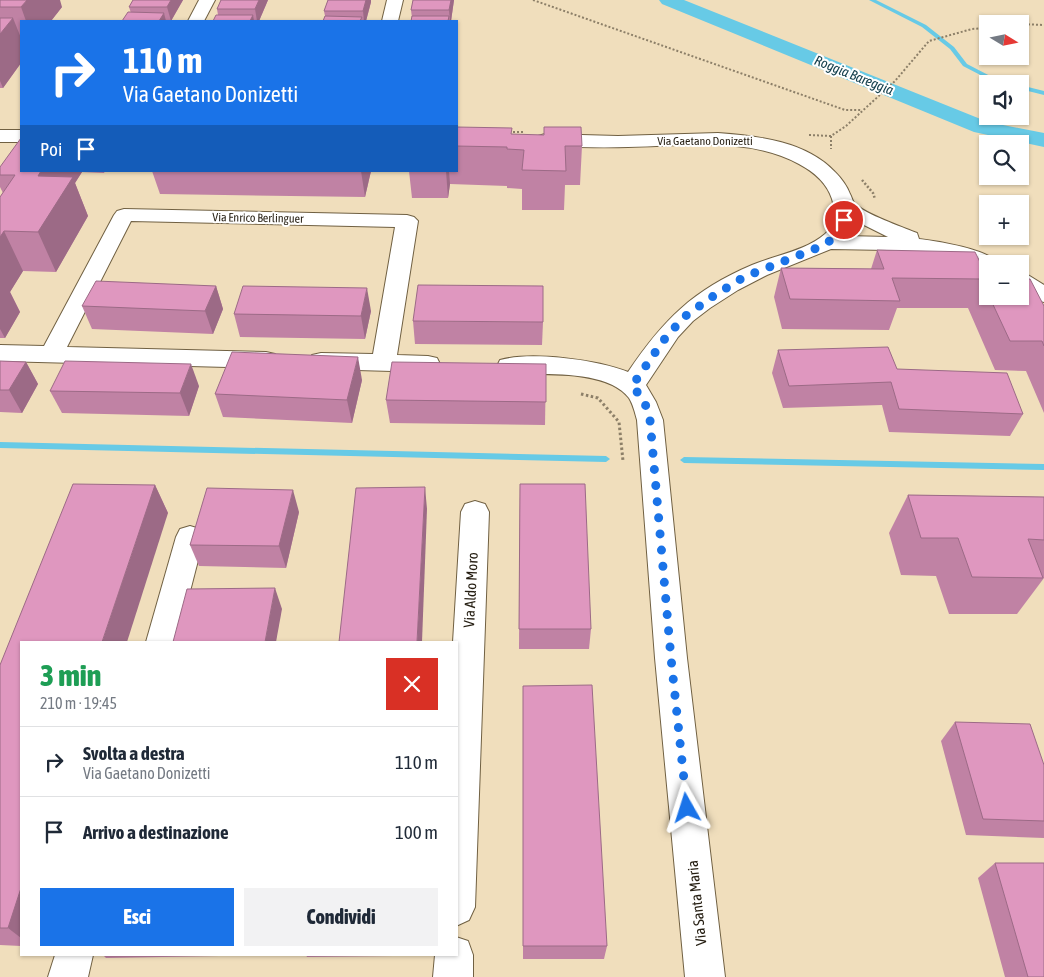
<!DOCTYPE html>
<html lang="it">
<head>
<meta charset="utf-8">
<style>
  :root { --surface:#fff; --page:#f2f2f3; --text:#1f2937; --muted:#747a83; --line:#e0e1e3; --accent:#1a73e8 }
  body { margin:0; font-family:"Asap Condensed",sans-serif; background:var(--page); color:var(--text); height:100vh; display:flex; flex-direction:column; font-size:19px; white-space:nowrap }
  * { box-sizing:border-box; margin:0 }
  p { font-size:16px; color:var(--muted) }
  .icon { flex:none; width:28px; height:28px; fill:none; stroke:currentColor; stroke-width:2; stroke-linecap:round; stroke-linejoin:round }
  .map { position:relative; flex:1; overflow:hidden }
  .panel { position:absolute; left:20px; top:641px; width:438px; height:315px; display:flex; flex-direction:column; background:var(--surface); border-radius:0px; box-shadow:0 1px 4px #0004 }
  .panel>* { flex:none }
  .guide { position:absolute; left:20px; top:20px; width:438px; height:152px; border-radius:0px; box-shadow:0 1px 4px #0004; background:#1a73e8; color:#fff; overflow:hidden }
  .needle { width:32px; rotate:100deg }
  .tools { position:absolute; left:979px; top:15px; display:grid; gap:10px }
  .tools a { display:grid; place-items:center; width:50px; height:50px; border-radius:0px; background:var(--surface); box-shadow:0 1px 4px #0004; font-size:25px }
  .pin { position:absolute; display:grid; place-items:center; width:42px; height:42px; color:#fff; margin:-21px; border:2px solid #fff; border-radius:50%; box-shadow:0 1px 5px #0007 }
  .me { position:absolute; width:55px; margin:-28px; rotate:354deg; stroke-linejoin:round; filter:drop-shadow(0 0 4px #0008) }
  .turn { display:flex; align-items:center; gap:18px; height:105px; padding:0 20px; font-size:22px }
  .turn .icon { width:65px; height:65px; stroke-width:2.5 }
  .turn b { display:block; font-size:35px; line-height:42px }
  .then { display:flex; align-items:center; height:48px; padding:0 20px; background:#0003; gap:10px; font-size:19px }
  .round { display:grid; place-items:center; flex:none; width:52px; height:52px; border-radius:0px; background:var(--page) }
  .head { display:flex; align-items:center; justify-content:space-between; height:85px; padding:0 20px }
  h1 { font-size:30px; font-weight:800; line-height:38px; color:#1e9e55 }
  .primary-button { display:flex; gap:10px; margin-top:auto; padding:10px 20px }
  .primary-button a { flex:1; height:58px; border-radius:0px; background:var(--accent); color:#fff; font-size:20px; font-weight:800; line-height:58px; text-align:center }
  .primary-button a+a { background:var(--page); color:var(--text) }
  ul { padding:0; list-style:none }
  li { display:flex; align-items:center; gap:15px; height:70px; padding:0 20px; border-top:1px solid var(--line) }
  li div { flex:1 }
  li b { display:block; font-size:19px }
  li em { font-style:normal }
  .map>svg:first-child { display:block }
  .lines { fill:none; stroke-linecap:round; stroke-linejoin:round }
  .stream { fill:#67cae6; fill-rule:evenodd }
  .canal { fill:#67cae6; fill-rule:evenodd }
  .minor-casing { stroke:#706042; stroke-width:2 }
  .path-far2 { stroke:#8c7f68; stroke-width:2; stroke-dasharray:2 2; stroke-linecap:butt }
  .path-far1 { stroke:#8c7f68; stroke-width:2.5; stroke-dasharray:2 2; stroke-linecap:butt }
  .path { stroke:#8c7f68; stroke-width:3; stroke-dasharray:2.5 2.5; stroke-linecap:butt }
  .minor { fill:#fff; fill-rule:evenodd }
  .wall { fill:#c082a4 }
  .shaded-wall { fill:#9c6a86 }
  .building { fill:#df97bf; stroke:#9c6a86 }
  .route { stroke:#1a73e8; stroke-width:9; stroke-dasharray:0 16.2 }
  .labels { text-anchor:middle; stroke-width:4; stroke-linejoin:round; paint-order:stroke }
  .far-street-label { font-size:12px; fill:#251e12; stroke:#fff }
  .far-water-label { font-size:14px; font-style:italic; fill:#15414e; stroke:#fff }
  .street-label { font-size:15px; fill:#251e12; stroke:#fff }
</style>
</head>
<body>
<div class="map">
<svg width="1044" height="977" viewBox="0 0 1044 977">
  <rect width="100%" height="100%" fill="#f0debc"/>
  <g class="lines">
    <!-- stream -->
    <g class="stream">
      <polygon points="869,0 876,0 926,25 954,47 967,64 994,78 1012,84 1002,84 990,80 963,66 950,49 922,27"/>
      <polygon points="1020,85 1044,91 1044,95 1020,89"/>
      <polygon points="0,442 606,456 610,459 606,462 0,448"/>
      <polygon points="684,457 1044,464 1044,470 684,463 680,460"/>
    </g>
    <!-- canal -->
    <polygon class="canal" points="659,0 684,0 988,122 1044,133 1044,147 974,132 662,4"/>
    <defs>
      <g id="minor">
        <polygon points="199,0 215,0 204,21 188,21"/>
        <polygon points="387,0 403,0 398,21 382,21"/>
        <rect x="0" y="130" width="21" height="12"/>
        <path d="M718,133C758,136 806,141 835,172C841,178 847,186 850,194C852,197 852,201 855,204C867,215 900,226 917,233L919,239C937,241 989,249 999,264H988V271L961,261L929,254L888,250L831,249L767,275L738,290L710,308L693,321L678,337L646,385L656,402L663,420L687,658L725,977H685L655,658L637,420C635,413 633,404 629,398C607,369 542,375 509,374L500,372L497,366L500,360C532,351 598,360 628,372C663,320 693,290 752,265C776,255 805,251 825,234C835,226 836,211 832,199C827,183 814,172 799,164C746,136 686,146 628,147C601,148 573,147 545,146L538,144L535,140L538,136L545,134L618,136ZM854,220L888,237L846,236Z"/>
        <polygon points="124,209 407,215 414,217 418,221 397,355 428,356 437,358 440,364 437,370 428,372 321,369 312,367 309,361 312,355 321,353 373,354 395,227 131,221 67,347 266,352 275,354 278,360 275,366 266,368 0,361 0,345 44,346 114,215 117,211"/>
        <polygon points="1020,273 1028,275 1044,285 1044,302 1036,300 1020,290"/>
        <polygon points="475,501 485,504 489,512 475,907 469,920 456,926 456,642 453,642 461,512 465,504"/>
        <polygon points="190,526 200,529 204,537 177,642 146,642 176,537 180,529"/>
        <polygon points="456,937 468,941 473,955 473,977 433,977 435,955 456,955"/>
        <polygon points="55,955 93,955 88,977 48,977"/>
      </g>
    </defs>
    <!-- minor casing -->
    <use href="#minor" class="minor-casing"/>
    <!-- path-far2 -->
    <g class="path-far2">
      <polyline points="533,0 845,110 862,110"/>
      <polyline points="1020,24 1044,25"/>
      <polyline points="509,132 523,132"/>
      <polyline points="809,135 831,136 846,126 895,81 929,41 972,29 988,28"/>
      <polyline points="831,136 831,149"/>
    </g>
    <!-- path-far1 -->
    <polyline class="path-far1" points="862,180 873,193 875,199"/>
    <!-- path -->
    <polyline class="path" points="581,394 598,398 619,422 623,461"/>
    <!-- minor -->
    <use href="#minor" class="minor"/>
  </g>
  <!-- wall -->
  <g class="wall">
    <polygon points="0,0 62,7 51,21 21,21 21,63 3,88 0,88"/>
    <polygon points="133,0 183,0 171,21 122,21 131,13 129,7"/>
    <polygon points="221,0 268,0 259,21 213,21 218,15 217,9"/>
    <polygon points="328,0 371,0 371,2 366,21 323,21 325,16 324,11"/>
    <polygon points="413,0 454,0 451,21 411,21 412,18 411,10"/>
    <polygon points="456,127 512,134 582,146 580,185 565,185 564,210 522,210 522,189 507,188 507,186 450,184 448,198 412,198 409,171 456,171"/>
    <polygon points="0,167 21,171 105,171 104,173 82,172 75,183 88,216 56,272 23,271 10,292 20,312 5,338 0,338 0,197 3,193 0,187"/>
    <polygon points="152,171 371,171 365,197 160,194"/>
    <polygon points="877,250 988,278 988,296 1020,296 1044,306 1044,413 1026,371 995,370 968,308 897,308 889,330 782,329 774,297 781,268 871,269"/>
    <polygon points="216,286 223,309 213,334 92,329 82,306"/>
    <polygon points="371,311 365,339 240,337 234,314"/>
    <polygon points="413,321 543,322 542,345 415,344"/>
    <polygon points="778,350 897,369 1023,414 1010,436 889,432 882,405 783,408 772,373"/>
    <polygon points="0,361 26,362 38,384 22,413 0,412"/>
    <polygon points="546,364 545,425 390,423 386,400"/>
    <polygon points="362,380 352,423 223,417 215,394"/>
    <polygon points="199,386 189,416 62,413 50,391"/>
    <polygon points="520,484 591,629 589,649 519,649"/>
    <polygon points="155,485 168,513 21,642 21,946 0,945 0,665"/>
    <polygon points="908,495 1044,497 1044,578 1017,614 949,614 936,576 901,575 889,533"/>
    <polygon points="299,512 286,568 199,566 190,545"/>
    <polygon points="523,686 607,946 604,959 523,959"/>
    <polygon points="955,722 1044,765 1044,838 966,835 941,741"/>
    <polygon points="995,863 1044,977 1005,977 978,878"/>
    <polygon points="103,955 220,955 219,956 106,958"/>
    <polygon points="306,955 393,955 393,956 307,957"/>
  </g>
  <!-- shaded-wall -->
  <g class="shaded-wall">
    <polygon points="27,0 60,0 62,7 51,21 26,21 21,7"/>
    <polygon points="171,0 183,0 171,21 167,7"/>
    <polygon points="259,0 268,0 259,21 257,21 255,9"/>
    <polygon points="366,0 371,0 371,2 366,21 364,21 363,11"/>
    <polygon points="451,0 454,0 451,21 450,21 449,10"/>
    <polygon points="164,13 166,21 159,21"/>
    <polygon points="253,15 254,21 250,21"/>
    <polygon points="13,18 21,38 21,63 3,88 0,81 0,34"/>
    <polygon points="41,171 81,171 82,172 75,183 88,216 56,272 38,232 38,176"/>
    <polygon points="361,171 371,171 365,197"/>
    <polygon points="446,171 449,171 450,184 448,198"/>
    <polygon points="4,231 23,271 10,292 20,312 5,338 0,329 0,237"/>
    <polygon points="216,286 223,309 213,334 205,311"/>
    <polygon points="367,288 371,311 365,339 361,316"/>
    <polygon points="358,357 362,380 352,423 347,400"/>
    <polygon points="26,362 38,384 22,413 9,390"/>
    <polygon points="191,364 199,386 189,416 180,393"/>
    <polygon points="155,485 168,513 127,642 102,642"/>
    <polygon points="425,487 427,509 422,642 417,642"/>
    <polygon points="293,490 299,512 286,568 279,546"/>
    <polygon points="275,588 282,609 276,642 265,642"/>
    <polygon points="21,888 21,938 8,928"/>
  </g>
  <!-- building -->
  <g class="building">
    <polygon points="0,0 27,0 21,7 0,7"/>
    <polygon points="133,0 171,0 167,7 129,7"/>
    <polygon points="221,0 259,0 255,9 217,9"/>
    <polygon points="328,0 366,0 363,11 324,11"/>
    <polygon points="413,0 451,0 449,10 411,10"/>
    <polygon points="128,12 164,13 159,21 122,21"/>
    <polygon points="216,15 253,15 250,21 213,21"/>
    <polygon points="325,16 362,17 360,21 323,21"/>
    <polygon points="412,16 449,16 448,21 411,21"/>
    <polygon points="0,18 13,18 0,34"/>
    <polygon points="456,127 512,128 511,134 544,135 544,127 581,127 582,146 565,146 566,171 522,170 524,150 507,149 507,147 456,146"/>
    <polygon points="21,138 21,171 41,171 38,176 73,177 38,232 4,231 0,237 0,197 15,175 0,175 0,167"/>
    <polygon points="877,250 975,252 988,278 988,293 981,279 892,278 900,301 790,299 781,268 884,269"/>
    <polygon points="1020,279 1030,279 1044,306 1044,346 1042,341 1010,341 989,296 1020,296"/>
    <polygon points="96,281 216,286 205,311 82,306"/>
    <polygon points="418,285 543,286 543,322 413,321"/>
    <polygon points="243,286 367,288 361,316 234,314"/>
    <polygon points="888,347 897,369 1007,373 1023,414 899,409 891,382 789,386 778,350"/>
    <polygon points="232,352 358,357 347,400 215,394"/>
    <polygon points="0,361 26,362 9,390 0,390"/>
    <polygon points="65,361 191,364 180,393 50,391"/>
    <polygon points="392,362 546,364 546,402 386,400"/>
    <polygon points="73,484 155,485 102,642 21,642 21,888 8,928 0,928 0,665"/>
    <polygon points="520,484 585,484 591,629 519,629"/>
    <polygon points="425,487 417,642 339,642 356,488"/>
    <polygon points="207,488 293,490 279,546 190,545"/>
    <polygon points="908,495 1044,497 1044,540 1028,539 1043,578 972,577 958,538 921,538"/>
    <polygon points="275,588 265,642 173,642 187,589"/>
    <polygon points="592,685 607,946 523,946 523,686"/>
    <polygon points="955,722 1030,724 1044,765 1044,821 983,819"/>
    <polygon points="995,863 1044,863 1044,977 1028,977"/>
  </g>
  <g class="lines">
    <!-- route -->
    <polyline class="route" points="687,808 671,658 650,420 644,400 632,386 663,341 684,317 712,297 744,277 822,246 834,238 844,220"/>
  </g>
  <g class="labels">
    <!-- far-street labels -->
    <g class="far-street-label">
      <text x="705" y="145">Via Gaetano Donizetti</text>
      <text transform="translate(258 218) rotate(1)" y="4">Via Enrico Berlinguer</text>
    </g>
    <!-- far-water labels -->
    <g class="far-water-label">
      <text transform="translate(854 75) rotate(22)" y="5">Roggia Bareggia</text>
    </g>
    <!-- street labels -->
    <g class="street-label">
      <text transform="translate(471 590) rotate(-87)" y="5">Via Aldo Moro</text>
      <text transform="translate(697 903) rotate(-96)" y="5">Via Santa Maria</text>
    </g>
  </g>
</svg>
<div class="tools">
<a><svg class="needle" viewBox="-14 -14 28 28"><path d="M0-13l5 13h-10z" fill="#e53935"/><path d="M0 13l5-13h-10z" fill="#747a83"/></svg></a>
<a><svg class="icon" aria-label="sound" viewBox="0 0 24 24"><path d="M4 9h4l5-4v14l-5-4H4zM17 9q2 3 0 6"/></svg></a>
<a><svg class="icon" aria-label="search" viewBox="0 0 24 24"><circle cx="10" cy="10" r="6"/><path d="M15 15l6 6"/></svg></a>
<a>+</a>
<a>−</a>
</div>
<div class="pin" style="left:844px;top:220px;background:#d93025"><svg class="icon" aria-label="arrive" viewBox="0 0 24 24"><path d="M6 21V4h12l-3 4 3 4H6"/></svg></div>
<svg class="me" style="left:687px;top:808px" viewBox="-20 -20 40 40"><path d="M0-17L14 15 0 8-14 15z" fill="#1a73e8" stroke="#fff" stroke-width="4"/></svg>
<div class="guide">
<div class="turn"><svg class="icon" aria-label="right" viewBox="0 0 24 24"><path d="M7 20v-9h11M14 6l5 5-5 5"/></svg><div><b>110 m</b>Via Gaetano Donizetti</div></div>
<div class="then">Poi<svg class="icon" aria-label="arrive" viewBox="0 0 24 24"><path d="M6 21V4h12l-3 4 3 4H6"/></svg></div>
</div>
<section class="panel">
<div class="head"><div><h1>3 min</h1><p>210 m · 19:45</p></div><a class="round" style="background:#d93025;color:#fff"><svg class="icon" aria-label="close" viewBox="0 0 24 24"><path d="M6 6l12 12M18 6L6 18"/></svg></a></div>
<ul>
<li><svg class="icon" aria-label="right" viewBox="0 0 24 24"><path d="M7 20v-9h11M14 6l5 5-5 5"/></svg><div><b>Svolta a destra</b><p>Via Gaetano Donizetti</p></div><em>110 m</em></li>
<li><svg class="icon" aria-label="arrive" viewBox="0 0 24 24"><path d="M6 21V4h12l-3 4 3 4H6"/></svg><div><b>Arrivo a destinazione</b></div><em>100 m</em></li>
</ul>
<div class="primary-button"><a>Esci</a><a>Condividi</a></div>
</section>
</div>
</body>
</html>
